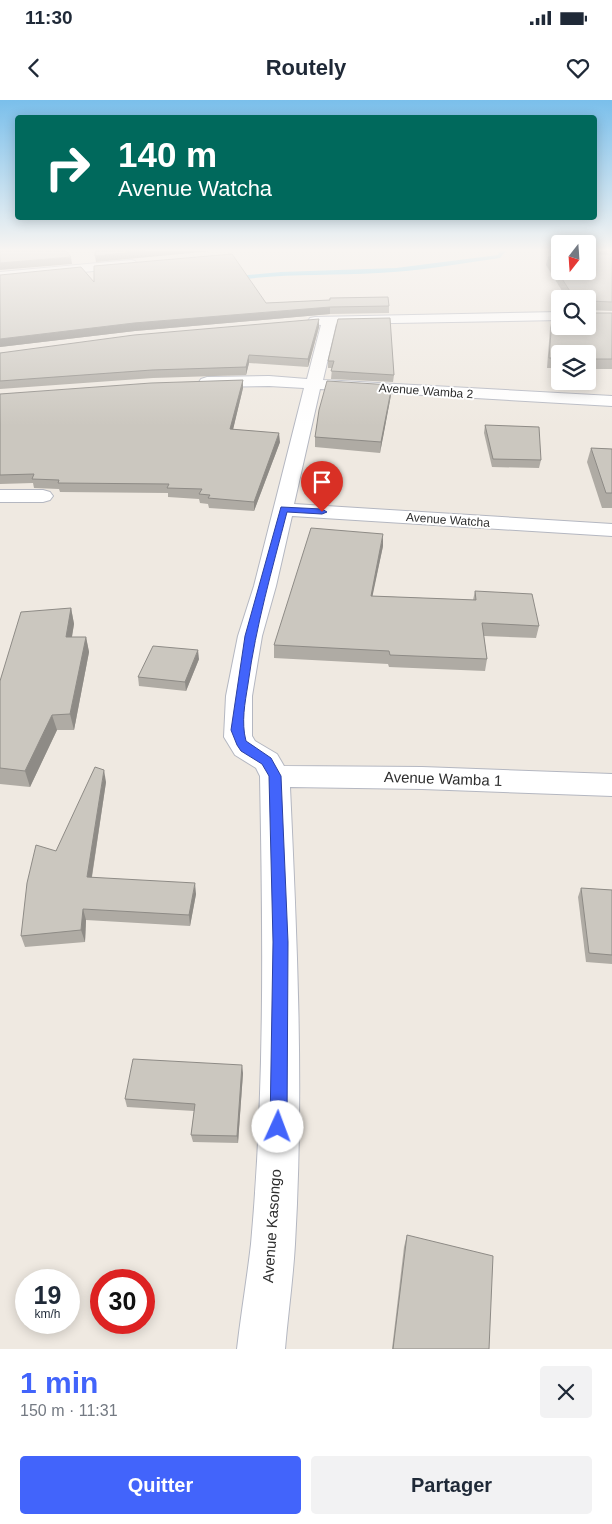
<!DOCTYPE html>
<html lang="fr">
<head>
<meta charset="utf-8">
<style>
  :root { --surface:#fff; --page:#f2f2f3; --text:#1f2937; --muted:#747a83; --accent:#4264fb }
  body { margin:0; font-family:Helvetica,sans-serif; background:var(--page); color:var(--text); height:100vh; display:flex; flex-direction:column; font-size:19px; white-space:nowrap }
  * { box-sizing:border-box; margin:0 }
  p { font-size:16px; color:var(--muted) }
  .icon { flex:none; width:28px; height:28px; fill:none; stroke:currentColor; stroke-width:2; stroke-linecap:round; stroke-linejoin:round }
  .map { position:relative; height:1249px; overflow:hidden }
  .details { display:flex; flex-direction:column; background:var(--surface); flex:1 }
  .details>* { flex:none }
  .banner { position:absolute; left:15px; top:15px; width:582px; height:105px; border-radius:5px; box-shadow:0 2px 12px #0003; background:#00695c; color:#fff; overflow:hidden }
  .needle { width:32px; rotate:197deg }
  .controls { position:absolute; left:551px; top:135px; display:grid; gap:10px }
  .controls a { display:grid; place-items:center; width:45px; height:45px; border-radius:5px; background:var(--surface); box-shadow:0 2px 12px #0003; font-size:25px }
  .speed { position:absolute; left:15px; top:1169px; display:flex; gap:10px; font-size:25px; font-weight:700; text-align:center }
  .speed>* { display:grid; place-content:center; width:65px; height:65px; border-radius:50%; background:var(--surface); box-shadow:0 2px 12px #0003; line-height:1 }
  .speed small { font-size:12px; font-weight:400 }
  .speed .limit { border:8px solid #d22; background:#fff; color:#111 }
  .pin { position:absolute; display:grid; place-items:center; width:42px; height:42px; color:#fff; margin:-51px -21px; border-radius:50% 50% 50% 0; rotate:-45deg; box-shadow:0 0 5px #0007 }
  .pin .icon { rotate:45deg }
  .me { position:absolute; width:55px; margin:-28px; rotate:2deg; stroke-linejoin:round; filter:drop-shadow(0 0 4px #0008) }
  .turn { display:flex; align-items:center; gap:18px; height:105px; padding:0 20px; font-size:22px }
  .turn .icon { width:65px; height:65px; stroke-width:2.5 }
  .turn b { display:block; font-size:35px; line-height:42px }
  .round { display:grid; place-items:center; flex:none; width:52px; height:52px; border-radius:5px; background:var(--page) }
  .head { display:flex; align-items:center; justify-content:space-between; height:85px; padding:0 20px }
  h1 { font-size:30px; font-weight:600; line-height:38px; color:var(--accent) }
  .action { display:flex; gap:10px; margin-top:auto; padding:10px 20px }
  .action a { flex:1; height:58px; border-radius:5px; background:var(--accent); color:#fff; font-size:20px; font-weight:600; line-height:58px; text-align:center }
  .action a+a { background:var(--page); color:var(--text) }
  .status { display:flex; justify-content:space-between; align-items:center; height:35px; padding:0 25px; background:var(--surface); direction:ltr }
  .status svg { height:14px; fill:currentColor }
  header { display:flex; justify-content:space-between; align-items:center; height:65px; padding:0 20px; background:var(--surface); font-size:22px; font-weight:600 }
  .map>svg:first-child { display:block }
  .lines { fill:none; stroke-linecap:round; stroke-linejoin:round }
  .stream { fill:#75cff0; fill-rule:evenodd }
  .minor-casing { stroke:#b4b7c1; stroke-width:2 }
  .minor { fill:#fff; fill-rule:evenodd }
  .wall { fill:#afaba4 }
  .shaded-wall { fill:#8e8b86 }
  .building { fill:#cbc7bf; stroke:#8e8b86 }
  .route { fill:#4264fb; stroke:#2b41a3 }
  .labels { text-anchor:middle; stroke-width:4; stroke-linejoin:round; paint-order:stroke }
  .far-street-label { font-size:12px; fill:#2e2e2e; stroke:#fff }
  .street-label { font-size:15px; fill:#2e2e2e; stroke:#fff }
</style>
</head>
<body>
<div class="status"><b>11:30</b><svg viewBox="0 0 49 12"><path d="M0 12V9h3v3zM5 12V6h3v6zM10 12V3h3v9zM15 12V0h3v12zM26 1h20v11H26zM47 4h2v5h-2z"/></svg></div>
<header><svg class="icon" aria-label="back" viewBox="0 0 24 24"><path d="M15 5l-7 7 7 7"/></svg>Routely<svg class="icon" aria-label="heart" viewBox="0 0 24 24"><path d="M12 20l-8-8c-3-5 5-10 8-4 3-6 11-1 8 4z"/></svg></header>
<div class="map">
<svg width="612" height="1249" viewBox="0 0 612 1249">
  <rect width="100%" height="100%" fill="#efe9e1"/>
  <g class="lines">
    <!-- stream -->
    <path class="stream" d="M500,151H506L500,158C459,164 419,171 378,173C329,176 281,173 232,181L229,179L248,175L281,172L396,168L498,155Z"/>
    <defs>
      <g id="minor">
        <polygon points="131,160 135,161 137,164 135,167 0,180 0,172"/>
        <path d="M560,212V220L336,224L323,280L612,296V306L320,289L294,404L612,424V436L292,416L276,486L262,536L252,596V636L255,641L277,654L284,666L422,667L612,674V696L422,689L290,687C297,839 304,992 295,1144C293,1179 288,1214 285,1249H237C241,1214 247,1179 251,1144C265,989 263,832 260,676L256,668L235,655L224,637L226,596L238,536L254,486L304,288L269,286L207,287L201,285L199,282L201,279L207,277L269,276L307,279L321,225L310,224L308,221L310,218L315,217Z"/>
        <polygon points="0,390 43,390 50,392 53,396 50,400 43,402 0,402"/>
      </g>
    </defs>
    <!-- minor casing -->
    <use href="#minor" class="minor-casing"/>
    <!-- minor -->
    <use href="#minor" class="minor"/>
  </g>
  <!-- wall -->
  <g class="wall">
    <polygon points="599,151 612,151 612,211 588,210 588,211 590,213 612,213 612,269 588,269 588,254 560,254 560,268 547,268 550,228 552,219 558,219 559,213 560,212 560,226 588,199 567,199 546,165 548,157 594,156 594,154 598,154"/>
    <polygon points="0,175 94,182 266,203 329,200 330,198 389,206 389,213 330,214 135,231 0,247"/>
    <polygon points="338,219 394,275 393,282 331,279 332,268 328,268 328,261"/>
    <polygon points="319,227 308,267 249,263 246,275 153,278 0,289 0,253"/>
    <polygon points="243,280 243,288 233,329 280,342 254,411 209,408 208,404 200,403 199,399 168,397 168,393 60,392 59,389 34,388 33,383 0,384 0,294"/>
    <polygon points="391,295 380,353 315,347 315,337"/>
    <polygon points="485,325 541,360 539,368 492,367 484,333"/>
    <polygon points="591,348 612,349 612,408 602,408 587,362"/>
    <polygon points="383,446 372,496 473,500 475,491 539,526 536,538 484,536 487,559 485,571 389,567 388,564 274,558 274,545"/>
    <polygon points="71,508 74,524 72,537 86,537 89,552 74,630 57,630 30,687 0,684 0,581"/>
    <polygon points="199,559 186,591 139,586 138,577"/>
    <polygon points="106,682 92,777 196,794 190,826 86,820 85,842 25,847 21,836 56,751"/>
    <polygon points="581,788 612,790 612,864 586,862 578,797"/>
    <polygon points="243,973 238,1043 193,1042 191,1035 194,1011 127,1007 125,999"/>
    <polygon points="407,1135 489,1249 392,1249 404,1147"/>
  </g>
  <!-- shaded-wall -->
  <g class="shaded-wall">
    <polygon points="146,151 212,151 96,162 95,156"/>
    <polygon points="71,157 72,164 0,170 0,163"/>
    <polygon points="330,207 330,214 135,231 0,247 0,239 134,223"/>
    <polygon points="319,219 319,227 308,267 308,259"/>
    <polygon points="249,255 249,263 246,275 246,267"/>
    <polygon points="243,280 243,288 231,338 230,329"/>
    <polygon points="392,285 391,295 380,353 381,342"/>
    <polygon points="279,333 280,342 254,411 254,402"/>
    <polygon points="383,434 383,446 370,508 371,496"/>
    <polygon points="71,508 74,524 69,553 66,537"/>
    <polygon points="86,537 89,552 74,630 70,614"/>
    <polygon points="198,550 199,559 186,591 185,582"/>
    <polygon points="52,615 57,630 30,687 25,671"/>
    <polygon points="104,670 106,682 90,788 87,777"/>
    <polygon points="195,783 196,794 190,826 189,815"/>
    <polygon points="83,809 86,820 85,842 81,830"/>
    <polygon points="242,965 243,973 238,1043 237,1036"/>
  </g>
  <!-- building -->
  <g class="building">
    <polygon points="0,151 66,151 71,157 0,163"/>
    <polygon points="95,151 146,151 95,156"/>
    <polygon points="605,151 612,151 612,202 590,201 588,211 590,213 612,213 612,259 588,259 588,254 560,254 560,258 549,258 552,219 560,219 560,226 588,226 588,199 575,199 548,157 560,156 560,171 588,171 588,156 596,156 594,154 608,154"/>
    <polygon points="232,154 266,203 330,200 330,198 388,197 389,206 330,207 134,223 0,239 0,175 81,167 94,182 94,166"/>
    <polygon points="390,218 394,275 331,271 334,261 328,261 338,219"/>
    <polygon points="319,219 308,259 249,255 246,267 152,270 0,281 0,253 134,235"/>
    <polygon points="243,280 230,329 279,333 254,402 208,398 210,395 199,394 202,389 167,388 169,384 58,383 59,380 32,379 34,374 0,375 0,294 151,283"/>
    <polygon points="327,281 392,285 381,342 315,337 319,310"/>
    <polygon points="485,325 539,327 541,360 493,359"/>
    <polygon points="591,348 612,349 612,393 606,393"/>
    <polygon points="311,428 383,434 371,496 476,500 475,491 532,494 539,526 482,523 487,559 390,555 389,551 274,545"/>
    <polygon points="71,508 66,537 86,537 70,614 52,615 25,671 0,668 0,581 21,512"/>
    <polygon points="153,546 198,550 185,582 138,577"/>
    <polygon points="95,667 104,670 87,777 195,783 189,815 83,809 81,830 21,836 27,783 36,745 56,751"/>
    <polygon points="581,788 612,790 612,855 589,853"/>
    <polygon points="133,959 242,965 237,1036 191,1035 195,1004 125,999"/>
    <polygon points="407,1135 493,1156 489,1249 393,1249"/>
  </g>
  <!-- sky -->
  <linearGradient id="sky" x2="0" y2="1"><stop stop-color="#7abfeb"/><stop offset="0.46" stop-color="#f8f5f2"/><stop offset="1" stop-color="#f8f5f2" stop-opacity="0"/></linearGradient>
  <rect width="612" height="326" fill="url(#sky)"/>
  <!-- route -->
  <path class="route" d="M281,407L322,409L327,412L322,414L287,412C272,470 256,525 248,584C245,603 241,622 246,641L271,658L281,676L288,842L287,1027L284,1033L278,1036L272,1033L270,1027L273,842L269,676L262,664L241,651L237,645L231,630L245,536Z"/>
  <g class="labels">
    <!-- far-street labels -->
    <g class="far-street-label">
      <text transform="translate(426 291) rotate(4)" y="4">Avenue Wamba 2</text>
      <text transform="translate(448 420) rotate(4)" y="4">Avenue Watcha</text>
    </g>
    <!-- street labels -->
    <g class="street-label">
      <text transform="translate(443 679) rotate(2)" y="5">Avenue Wamba 1</text>
      <text transform="translate(272 1126) rotate(-86)" y="5">Avenue Kasongo</text>
    </g>
  </g>
</svg>
<div class="controls">
<a><svg class="needle" viewBox="-14 -14 28 28"><path d="M0-13l5 13h-10z" fill="#e53935"/><path d="M0 13l5-13h-10z" fill="#747a83"/></svg></a>
<a><svg class="icon" aria-label="search" viewBox="0 0 24 24"><circle cx="10" cy="10" r="6"/><path d="M15 15l6 6"/></svg></a>
<a><svg class="icon" aria-label="layers" viewBox="0 0 24 24"><path d="M12 4l9 5-9 5-9-5zM3 14l9 5 9-5"/></svg></a>
</div>
<div class="speed"><div>19<small>km/h</small></div><div class="limit">30</div></div>
<div class="pin" style="left:322px;top:412px;background:#d93025"><svg class="icon" aria-label="arrive" viewBox="0 0 24 24"><path d="M6 21V4h12l-3 4 3 4H6"/></svg></div>
<svg class="me" style="left:278px;top:1027px" viewBox="-20 -20 40 40"><circle r="19" fill="#fff"/><path d="M0-13L10 11 0 6-10 11z" fill="#4264fb"/></svg>
<div class="banner">
<div class="turn"><svg class="icon" aria-label="right" viewBox="0 0 24 24"><path d="M7 20v-9h11M14 6l5 5-5 5"/></svg><div><b>140 m</b>Avenue Watcha</div></div>
</div>
</div>
<section class="details">
<div class="head"><div><h1>1 min</h1><p>150 m · 11:31</p></div><a class="round"><svg class="icon" aria-label="close" viewBox="0 0 24 24"><path d="M6 6l12 12M18 6L6 18"/></svg></a></div>
<div class="action"><a>Quitter</a><a>Partager</a></div>
</section>
</body>
</html>
